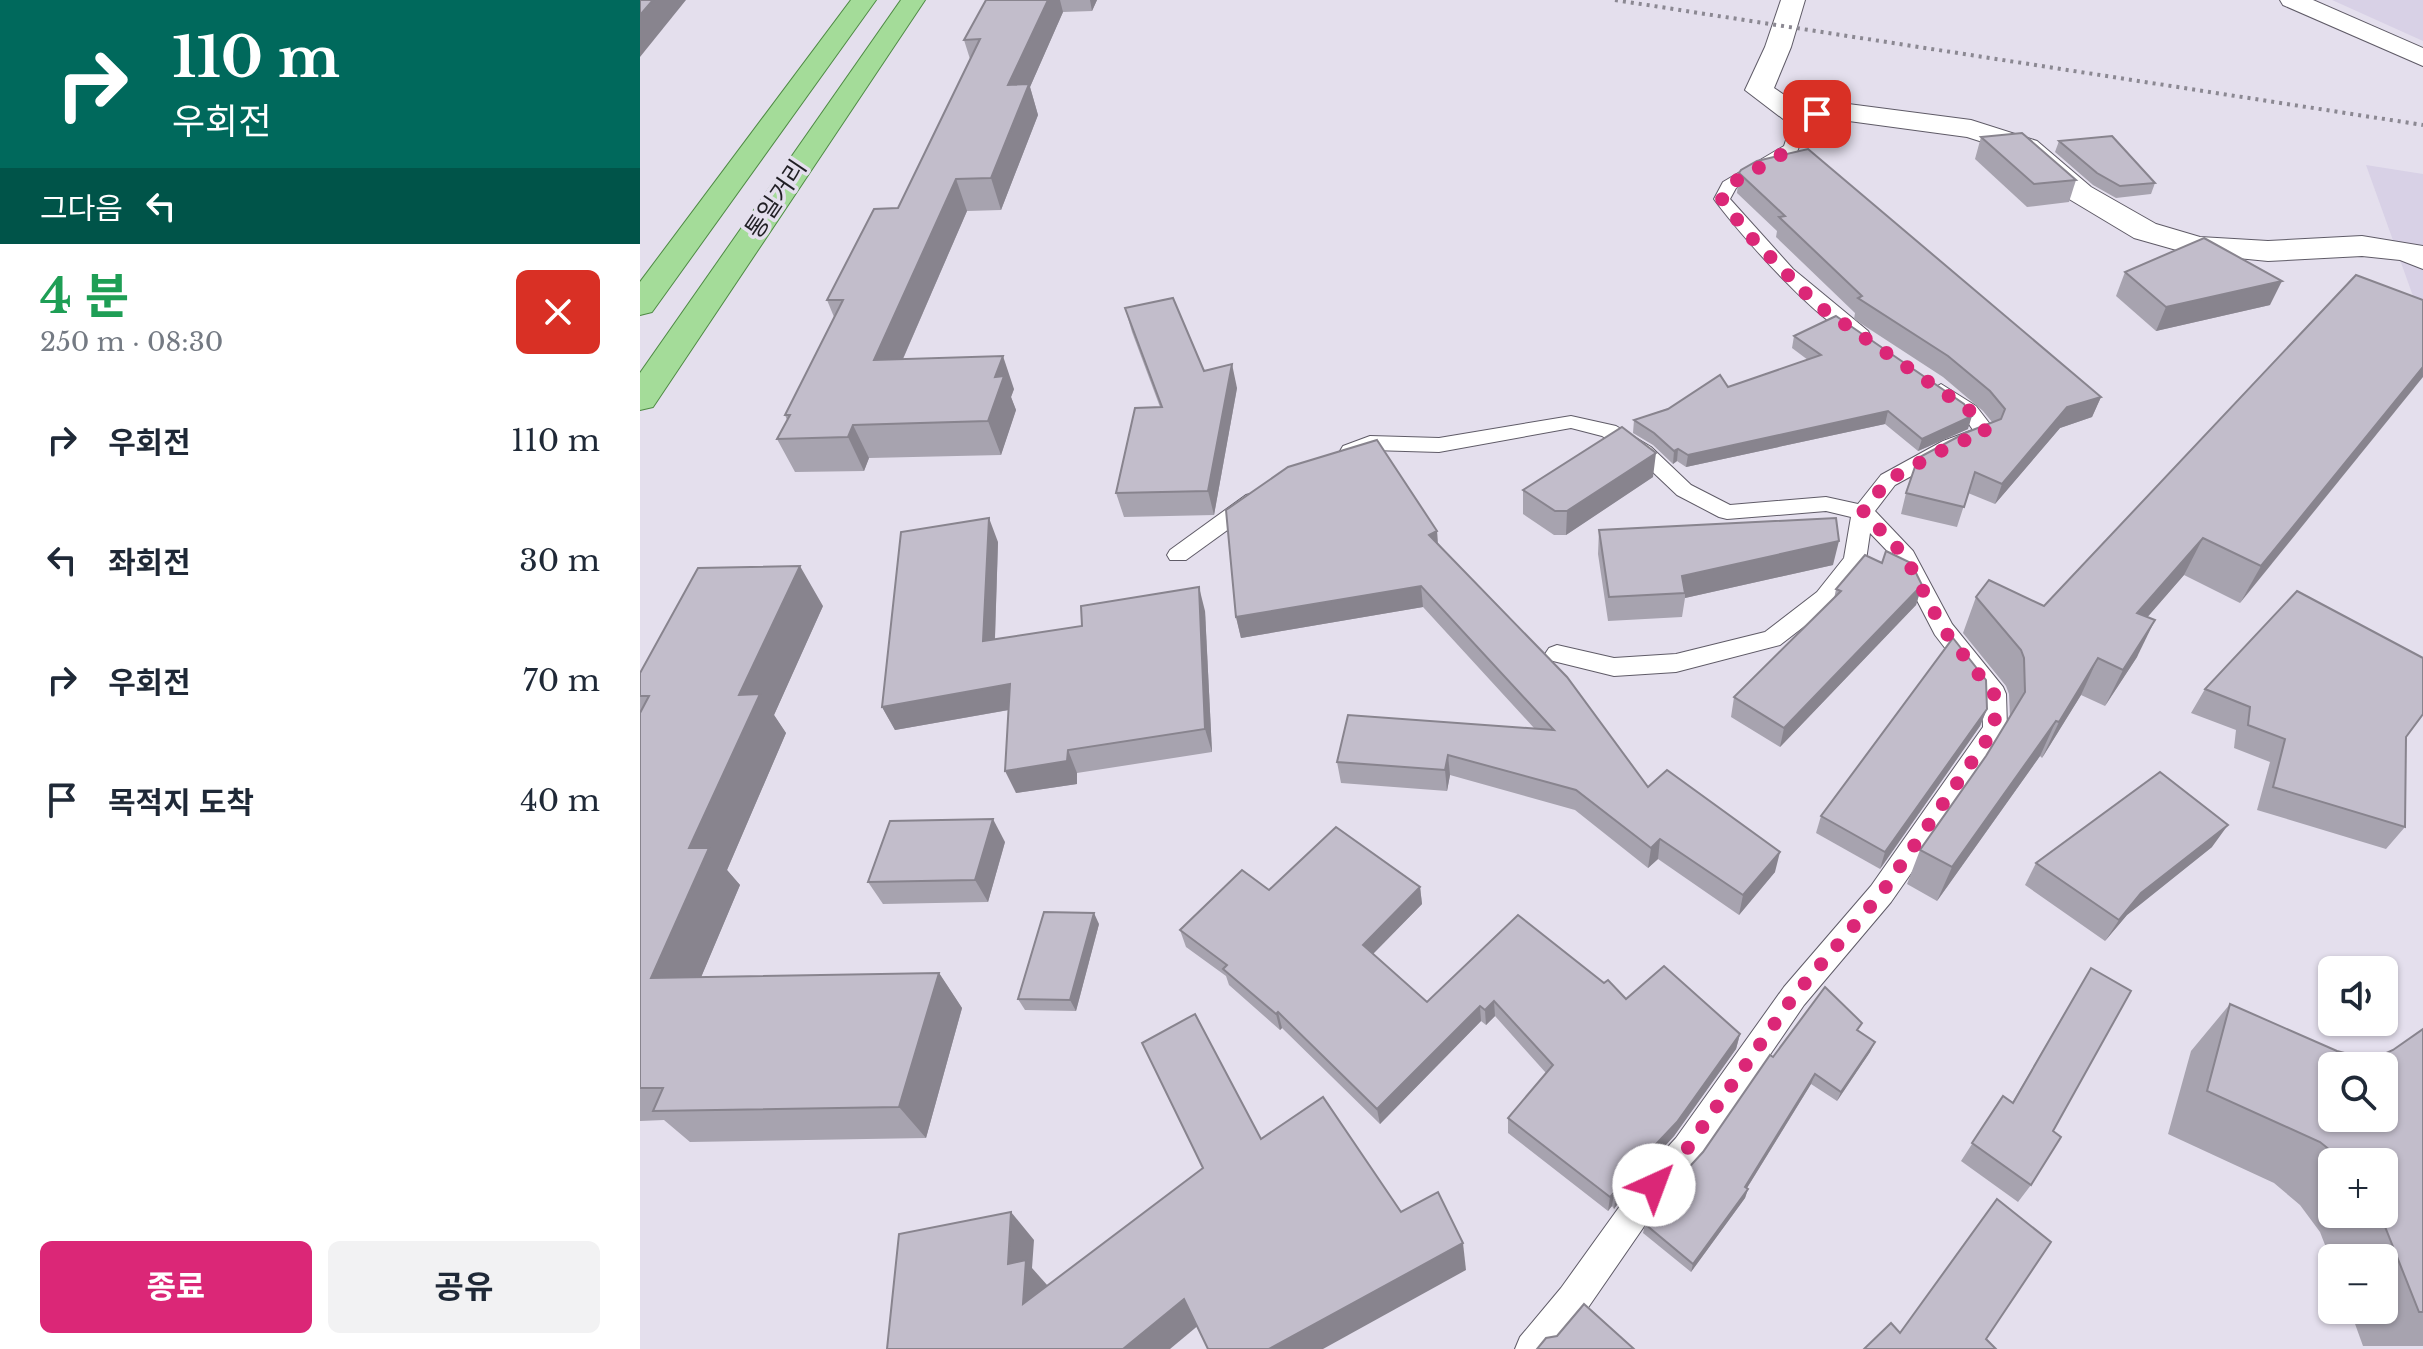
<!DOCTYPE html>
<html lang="ko">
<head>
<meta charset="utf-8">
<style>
  :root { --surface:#fff; --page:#f2f2f3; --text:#1f2937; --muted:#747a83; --accent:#db2777 }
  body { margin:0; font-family:"Libre Baskerville","Noto Sans KR",serif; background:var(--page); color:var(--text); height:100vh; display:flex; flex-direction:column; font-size:30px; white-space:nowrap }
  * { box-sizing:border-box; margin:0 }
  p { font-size:26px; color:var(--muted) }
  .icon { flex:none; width:44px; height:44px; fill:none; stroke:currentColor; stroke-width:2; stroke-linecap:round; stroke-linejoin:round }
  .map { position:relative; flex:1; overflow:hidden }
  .sheet { display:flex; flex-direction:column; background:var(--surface); width:640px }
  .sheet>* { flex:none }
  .hud { background:#00695c; color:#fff; overflow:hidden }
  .controls { position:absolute; left:1678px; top:956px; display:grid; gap:16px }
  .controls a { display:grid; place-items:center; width:80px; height:80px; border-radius:12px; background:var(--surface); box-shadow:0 2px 6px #0004; font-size:40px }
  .pin { position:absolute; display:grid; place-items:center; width:68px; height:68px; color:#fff; margin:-34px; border-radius:16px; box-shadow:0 4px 12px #0006 }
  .me { position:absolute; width:88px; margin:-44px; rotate:43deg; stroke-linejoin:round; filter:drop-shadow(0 0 6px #0008) }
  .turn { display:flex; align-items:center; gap:28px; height:168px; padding:0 40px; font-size:36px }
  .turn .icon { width:104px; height:104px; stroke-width:2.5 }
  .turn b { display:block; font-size:56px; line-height:68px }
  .then { display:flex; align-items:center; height:76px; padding:0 40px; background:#0003; gap:16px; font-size:30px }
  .round { display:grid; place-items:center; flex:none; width:84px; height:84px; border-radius:12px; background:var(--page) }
  .headline { display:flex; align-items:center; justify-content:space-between; height:136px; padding:0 40px }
  h1 { font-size:48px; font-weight:700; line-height:60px; color:#1e9e55 }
  .primary-button { display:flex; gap:16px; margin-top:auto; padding:16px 40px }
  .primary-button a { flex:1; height:92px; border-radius:12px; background:var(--accent); color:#fff; font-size:32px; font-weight:700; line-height:92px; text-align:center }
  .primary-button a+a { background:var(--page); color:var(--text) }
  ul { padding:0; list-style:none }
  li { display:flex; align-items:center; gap:24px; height:120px; padding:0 40px }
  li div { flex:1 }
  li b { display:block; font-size:30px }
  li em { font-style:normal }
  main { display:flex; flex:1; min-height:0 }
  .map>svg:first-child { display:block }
  .built { fill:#d8d1e6 }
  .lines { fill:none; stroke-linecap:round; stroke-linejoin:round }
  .service-casing { stroke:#5f5b67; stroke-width:2 }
  .minor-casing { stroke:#5f5b67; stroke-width:2 }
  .secondary-casing { stroke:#5f5b67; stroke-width:2 }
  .primary-casing { stroke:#4e8a44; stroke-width:2 }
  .service { fill:#fff; fill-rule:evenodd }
  .minor { fill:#fff; fill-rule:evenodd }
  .secondary { fill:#fff; fill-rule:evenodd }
  .primary { fill:#a4dc99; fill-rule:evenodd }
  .rail { stroke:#8b8892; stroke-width:4; stroke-dasharray:3 5; stroke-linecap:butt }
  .wall { fill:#a7a3af; fill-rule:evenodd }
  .shaded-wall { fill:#88848e }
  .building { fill:#c2bdcb; stroke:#88848e; stroke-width:2; fill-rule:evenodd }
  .route { stroke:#db2777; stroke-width:14; stroke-dasharray:0 25.2 }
  .labels { text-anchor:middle; stroke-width:7; stroke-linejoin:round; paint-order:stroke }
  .far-street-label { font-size:24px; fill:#201f24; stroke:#e4dfed }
</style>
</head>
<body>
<main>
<section class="sheet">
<div class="hud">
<div class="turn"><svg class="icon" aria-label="right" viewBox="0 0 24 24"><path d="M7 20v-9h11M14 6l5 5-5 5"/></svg><div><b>110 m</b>우회전</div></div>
<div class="then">그다음<svg class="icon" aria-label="left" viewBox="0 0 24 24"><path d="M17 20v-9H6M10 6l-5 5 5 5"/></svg></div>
</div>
<div class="headline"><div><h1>4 분</h1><p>250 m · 08:30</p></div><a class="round" style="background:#d93025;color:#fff"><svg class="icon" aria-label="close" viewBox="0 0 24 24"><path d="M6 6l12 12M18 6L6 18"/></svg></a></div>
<ul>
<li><svg class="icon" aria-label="right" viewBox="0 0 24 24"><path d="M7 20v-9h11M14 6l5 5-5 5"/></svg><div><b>우회전</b></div><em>110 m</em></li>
<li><svg class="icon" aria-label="left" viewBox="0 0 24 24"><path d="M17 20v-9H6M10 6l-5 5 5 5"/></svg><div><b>좌회전</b></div><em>30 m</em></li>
<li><svg class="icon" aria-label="right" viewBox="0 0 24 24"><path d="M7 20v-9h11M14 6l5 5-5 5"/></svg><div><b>우회전</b></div><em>70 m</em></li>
<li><svg class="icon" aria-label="arrive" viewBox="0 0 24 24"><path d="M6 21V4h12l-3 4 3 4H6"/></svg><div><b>목적지 도착</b></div><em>40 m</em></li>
</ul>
<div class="primary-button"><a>종료</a><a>공유</a></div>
</section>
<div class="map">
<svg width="1783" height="1349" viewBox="0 0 1783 1349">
  <rect width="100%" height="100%" fill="#e4dfed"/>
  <!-- built -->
  <g class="built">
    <polygon points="1692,0 1783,0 1783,41"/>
    <polygon points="1726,165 1783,174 1783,324"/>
  </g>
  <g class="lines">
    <defs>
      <g id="service">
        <path d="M1161,114L1169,119L1157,152L1096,188L1090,199L1153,269L1228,331L1230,335L1228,339C1196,347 1093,226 1074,199L1083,182L1144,146L1153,119Z"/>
        <polygon points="1301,384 1336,406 1356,432 1353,437 1317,451 1255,485 1235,511 1273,551 1312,624 1363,687 1366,694 1367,728 1329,790 1251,902 1164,1005 1058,1160 1025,1196 945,1312 914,1349 875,1349 880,1337 921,1288 1003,1174 1036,1138 1144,987 1231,886 1343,727 1342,696 1295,635 1256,560 1230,533 1226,560 1193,604 1140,645 1036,672 974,676 909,660 905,654 909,648 917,645 974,658 1036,654 1125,632 1177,592 1204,558 1211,517 1186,511 1087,519 1079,517 1037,495 997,457 962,436 931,428 799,452 732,450 710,458 700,451 703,446 730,436 799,438 931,416 976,426 1011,447 1051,485 1090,505 1186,497 1218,504 1241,475 1303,441 1333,430 1322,414 1294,394 1291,390"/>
        <polygon points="614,493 622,495 625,500 622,505 546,560 530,560 527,555 530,550 606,495"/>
      </g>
      <polygon id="minor" points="1141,0 1165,0 1151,47 1134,88 1165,109 1193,102 1331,120 1397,141 1451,187 1516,224 1560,237 1628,241 1722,236 1783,246 1783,269 1760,260 1722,256 1628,261 1547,253 1494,238 1429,199 1377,153 1327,137 1194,119 1161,127 1151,125 1105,90 1125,47"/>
      <polygon id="secondary" points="1640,0 1673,0 1783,48 1783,66 1643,5"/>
      <g id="primary">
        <polygon points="211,0 236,0 12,312 0,315 0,282"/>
        <polygon points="261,0 285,0 13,407 0,410 0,373"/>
      </g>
    </defs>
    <!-- service casing -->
    <use href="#service" class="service-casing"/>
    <!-- minor casing -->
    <use href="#minor" class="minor-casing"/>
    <!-- secondary casing -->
    <use href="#secondary" class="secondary-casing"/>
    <!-- primary casing -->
    <use href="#primary" class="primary-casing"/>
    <!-- service -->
    <use href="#service" class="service"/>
    <!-- minor -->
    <use href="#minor" class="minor"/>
    <!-- secondary -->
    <use href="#secondary" class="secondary"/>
    <!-- primary -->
    <use href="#primary" class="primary"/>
    <!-- rail -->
    <polyline class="rail" points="975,0 1783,125"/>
  </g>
  <!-- wall -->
  <g class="wall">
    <polygon points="346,0 457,0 452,11 423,12 390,87 398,115 361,210 327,211 263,359 374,389 371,397 376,410 361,455 229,458 224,471 155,472 137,439 147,420 145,415 194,317 187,300 258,208 330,59 324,40"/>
    <polygon points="1341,137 1436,180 1429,202 1387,207 1335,159"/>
    <polygon points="1419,141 1515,183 1511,194 1476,198 1453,185 1415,152"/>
    <polygon points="1099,173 1461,397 1452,417 1420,428 1355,504 1328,493 1317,527 1261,514 1266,493 1352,422 1343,411 1303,377 1214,319 1215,313 1136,237 1137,231 1097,193"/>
    <polygon points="1485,272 1630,305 1516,331 1476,296"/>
    <polygon points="1783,300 1600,603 1544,575 1507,617 1497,657 1465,706 1441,695 1402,758 1400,756 1297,901 1267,884 1280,850 1346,756 1370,718 1369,694 1366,686 1323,633 1336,597 1404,606"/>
    <polygon points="485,308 564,371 597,388 574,515 484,517 476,493 520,407 492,332"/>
    <polygon points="1154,336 1328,429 1278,451 1245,424 1046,467 1037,461 1033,464 1013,445 993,433 994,420 1168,360 1152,348"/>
    <polygon points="1013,477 926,535 914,535 883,514 883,490"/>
    <polygon points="959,530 1193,565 1045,598 1042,617 968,621 958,554"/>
    <polygon points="797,531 798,543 1008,787 1135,872 1099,915 1018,859 1008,868 935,810 810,775 807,791 701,783 697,762 894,728 783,607 601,638 596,617"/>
    <polygon points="358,542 355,639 565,611 572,752 437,773 437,784 376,793 369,710 255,730 242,707"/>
    <polygon points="1282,585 1276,605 1140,747 1091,717 1094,697 1194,599 1196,589"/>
    <polygon points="183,606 134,715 146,733 87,870 100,885 61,977 299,973 322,1008 286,1138 50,1142 24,1120 0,1121 0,673"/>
    <polygon points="1565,689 1766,737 1765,827 1746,849 1617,810 1630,762 1594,748 1596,730 1551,713"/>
    <polygon points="1347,709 1340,726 1240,869 1176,833 1181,816"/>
    <polygon points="365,842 348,902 243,904 228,882"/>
    <polygon points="1572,847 1487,915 1465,941 1385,885 1396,863"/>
    <polygon points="780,887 782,904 733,954 787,1002 964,983 986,999 1100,1034 1096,1049 1034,1136 1001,1172 974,1209 972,1206 968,1211 868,1133 868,1118 906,1073 855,1016 846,1025 841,1021 740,1124 642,1028 640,1030 589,985 586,976 546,947 540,930 629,890"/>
    <polygon points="459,924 436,1011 385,1010 378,999"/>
    <polygon points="1451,968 1413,1131 1391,1185 1378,1202 1321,1161 1363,1096 1372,1103"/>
    <path d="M1590,1004L1697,1051L1731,1060L1753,1050L1783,1029V1346H1723L1710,1310H1744V1258H1692V1263L1680,1232L1660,1205L1634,1183L1528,1134L1551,1051ZM1692,1162H1744V1214H1692Z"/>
    <polygon points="1219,1031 1235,1042 1230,1052 1197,1101 1171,1084 1107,1188 1108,1189 1105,1198 1051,1272 1003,1233 1005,1224 1063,1152 1133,1057"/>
  </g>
  <!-- shaded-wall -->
  <g class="shaded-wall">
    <polygon points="13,0 46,0 0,57 0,15"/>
    <polygon points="408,0 420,0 423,12 390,87 398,115 361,210 351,178 368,85"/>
    <polygon points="450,0 457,0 452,11"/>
    <polygon points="316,179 327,211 248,393 234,360"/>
    <polygon points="1642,281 1630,305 1516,331 1526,307"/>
    <polygon points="363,356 374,389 371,397 376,410 361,455 348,421 355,377"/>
    <polygon points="592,364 597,388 574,515 568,491"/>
    <polygon points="1783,367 1783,377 1600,603 1621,566"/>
    <polygon points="1461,397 1452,417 1420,428 1355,504 1362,484 1427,407"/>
    <polygon points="1248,411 1245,424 1046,467 1048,455"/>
    <polygon points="1332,416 1328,429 1278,451 1282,439"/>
    <polygon points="213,425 229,458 224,471 208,437"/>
    <polygon points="1038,449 1037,461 1033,464 1034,451"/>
    <polygon points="1016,453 1013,477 926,535 927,511"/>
    <polygon points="349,518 358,542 354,665 343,641"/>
    <polygon points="797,531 798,553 789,535"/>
    <polygon points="1563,538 1544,575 1479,650 1497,613"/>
    <polygon points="1199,541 1193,565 1045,598 1045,593 1042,576"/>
    <polygon points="160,566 183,606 134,715 146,733 87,870 100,885 46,1013 11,978 49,848 99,695"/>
    <polygon points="1282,585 1276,605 1140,747 1144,728"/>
    <polygon points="781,586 783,607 601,638 596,617"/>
    <polygon points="559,587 565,611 572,752 565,729"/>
    <polygon points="1515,620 1497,657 1465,706 1483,670"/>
    <polygon points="1458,658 1441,695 1402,758 1419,722"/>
    <polygon points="370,684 380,708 255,730 242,707"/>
    <polygon points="1347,709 1340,726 1240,869 1245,852"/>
    <polygon points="1416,721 1400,756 1297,901 1312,867"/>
    <polygon points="428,750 437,773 437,784 376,793 365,771"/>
    <polygon points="808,755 810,775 807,791 805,770"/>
    <polygon points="353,819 365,842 348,902 335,880"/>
    <polygon points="1588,825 1572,847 1487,915 1465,941 1479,920 1501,893"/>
    <polygon points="1020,839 1018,859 1008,868 1011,848"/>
    <polygon points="1140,852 1135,872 1099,915 1103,895"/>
    <polygon points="780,887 782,904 726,961 723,945"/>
    <polygon points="454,913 459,924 436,1011 430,1000"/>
    <polygon points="299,973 322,1008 286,1138 259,1107"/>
    <polygon points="854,1001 855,1016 846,1025 845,1010"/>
    <polygon points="840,1006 841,1021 740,1124 737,1109"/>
    <polygon points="638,1012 642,1028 640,1030 636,1014"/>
    <polygon points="1100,1034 1096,1049 1034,1136 1001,1172 974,1209 976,1195 1003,1158"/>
    <polygon points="1235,1042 1230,1052 1197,1101 1201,1092"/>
    <polygon points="1175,1074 1171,1084 1102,1196 1105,1187"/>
    <polygon points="1108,1189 1105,1198 1051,1272 1053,1264"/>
    <polygon points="974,1193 972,1206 968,1211 970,1197"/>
    <polygon points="371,1212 394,1240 392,1268 408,1286 383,1304 368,1264"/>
    <polygon points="823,1243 826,1270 683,1349 629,1349"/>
    <polygon points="544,1299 560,1324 530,1349 483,1349"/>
  </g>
  <!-- building -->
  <g class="building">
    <polygon points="0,0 13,0 0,15"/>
    <polygon points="346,0 408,0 368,85 389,84 351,178 316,179 234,360 363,356 355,377 364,376 348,421 213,425 208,437 137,439 150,415 145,415 203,300 187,300 234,209 258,208 340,39 324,40"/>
    <polygon points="1382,133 1436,180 1394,184 1341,137"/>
    <polygon points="1472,136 1515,183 1480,186 1457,173 1419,141"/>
    <polygon points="1168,149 1461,397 1427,407 1362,484 1335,472 1324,507 1266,493 1278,458 1325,433 1361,419 1365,409 1350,391 1308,356 1218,298 1222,296 1139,217 1145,216 1099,173 1101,170 1117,161"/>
    <polygon points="1564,238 1642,281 1526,307 1485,272"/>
    <polygon points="1716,275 1783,300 1783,367 1621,566 1563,538 1497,613 1515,620 1483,670 1458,658 1419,722 1416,721 1312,867 1280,850 1346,756 1385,692 1384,658 1381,650 1336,597 1349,580 1404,606"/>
    <polygon points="533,298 564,371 592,364 568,491 476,493 495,408 522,407 485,308"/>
    <polygon points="1196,316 1324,404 1332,416 1282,439 1248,411 1048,455 1038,449 1034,451 1014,433 994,420 1028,409 1080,375 1088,387 1181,355 1154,336"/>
    <polygon points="982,427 1016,453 927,511 915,511 883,490"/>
    <polygon points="737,440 797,531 789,535 927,677 1008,787 1027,770 1140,852 1103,895 1020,839 1011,848 936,790 808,755 805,770 697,762 708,715 914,730 781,586 596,617 586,510 648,467"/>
    <polygon points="349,518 343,641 442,626 441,606 559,587 565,729 428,750 427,761 365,771 370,684 242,707 261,532"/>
    <polygon points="1196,518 1199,541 1042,576 1045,593 969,597 959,530"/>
    <polygon points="1246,551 1271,563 1282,585 1144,728 1094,697 1201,591 1196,589 1225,555 1242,563"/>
    <polygon points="160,566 99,695 120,694 49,848 69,848 11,978 299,973 259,1107 13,1111 23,1088 0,1088 0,713 9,696 0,696 0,673 58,568"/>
    <polygon points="1657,591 1783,658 1783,714 1766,737 1765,827 1633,787 1645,739 1608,725 1610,707 1565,689"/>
    <polygon points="1313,638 1346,680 1347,709 1245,852 1181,816"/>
    <polygon points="1520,772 1588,825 1501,893 1479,920 1396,863"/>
    <polygon points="353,819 335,880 228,882 250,821"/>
    <polygon points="696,827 780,887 723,945 787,1002 878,915 964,983 968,980 986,999 1024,966 1100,1034 1037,1122 1003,1158 976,1195 974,1193 970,1197 868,1118 913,1065 854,1001 845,1010 840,1006 737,1109 638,1012 636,1014 583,969 587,965 540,930 602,870 629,890"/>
    <polygon points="404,912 454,913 430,1000 378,999"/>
    <polygon points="1451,968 1491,991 1413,1131 1421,1137 1391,1185 1332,1143 1363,1096 1373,1103"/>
    <polygon points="1185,987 1222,1023 1217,1030 1235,1042 1201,1092 1175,1074 1105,1187 1108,1189 1053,1264 1005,1224 1029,1189 1063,1152 1130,1055 1133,1057"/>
    <path d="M1590,1004L1697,1051L1731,1060L1753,1050L1783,1029V1312H1779L1740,1214H1744V1162H1705L1680,1142L1567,1091ZM1692,1066H1744V1118H1692Z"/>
    <polygon points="555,1014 621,1139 683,1097 761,1212 798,1192 823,1243 629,1349 568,1349 544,1299 483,1349 247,1349 259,1234 371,1212 368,1264 386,1260 383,1304 563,1168 502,1043"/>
    <polygon points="1357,1199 1411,1242 1346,1339 1356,1349 1224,1349 1251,1323 1260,1333"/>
    <polygon points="944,1304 994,1349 897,1349 906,1338 917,1336"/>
  </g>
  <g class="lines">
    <!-- route -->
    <polyline class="route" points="1014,1185 1047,1149 1154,996 1241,894 1355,728 1354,694 1303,629 1265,556 1223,512 1248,480 1310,446 1346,432 1329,410 1177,305 1107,233 1082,199 1089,185 1151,149 1161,119 1177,114"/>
  </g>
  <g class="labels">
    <!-- far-street labels -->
    <g class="far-street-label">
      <text transform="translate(136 199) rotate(-56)" y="8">통일거리</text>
    </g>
  </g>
</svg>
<div class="controls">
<a><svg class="icon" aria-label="sound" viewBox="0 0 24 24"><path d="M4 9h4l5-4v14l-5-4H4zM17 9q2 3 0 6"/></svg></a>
<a><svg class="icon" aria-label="search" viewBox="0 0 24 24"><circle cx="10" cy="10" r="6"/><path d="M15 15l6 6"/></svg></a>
<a>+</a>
<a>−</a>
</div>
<div class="pin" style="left:1177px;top:114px;background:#d93025"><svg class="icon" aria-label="arrive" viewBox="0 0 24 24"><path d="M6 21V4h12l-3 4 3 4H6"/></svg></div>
<svg class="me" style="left:1014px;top:1185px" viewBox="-20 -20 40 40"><circle r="19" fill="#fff"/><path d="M0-13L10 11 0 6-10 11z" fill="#db2777"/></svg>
</div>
</main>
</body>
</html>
